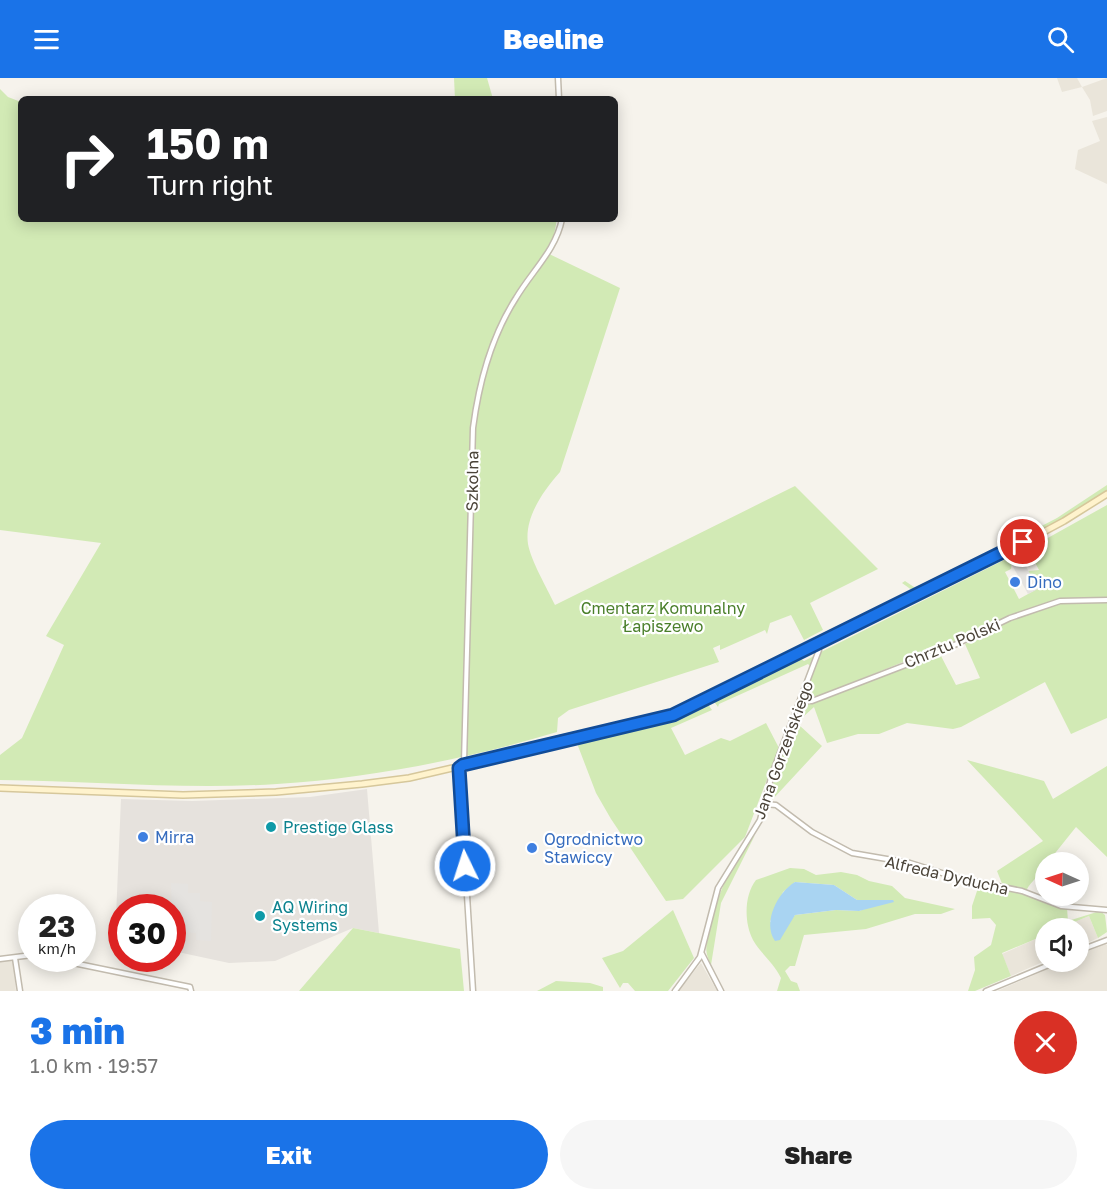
<!DOCTYPE html>
<html lang="en">
<head>
<meta charset="utf-8">
<style>
  :root { --surface:#fff; --page:#f6f6f6; --text:#222; --muted:#767676; --accent:#1a73e8 }
  body { margin:0; font-family:"Golos Text",sans-serif; background:var(--page); color:var(--text); height:100vh; display:flex; flex-direction:column; font-size:22px; white-space:nowrap }
  * { box-sizing:border-box; margin:0 }
  p { font-size:20px; color:var(--muted) }
  .icon { flex:none; width:33px; height:33px; fill:none; stroke:currentColor; stroke-width:2; stroke-linecap:round; stroke-linejoin:round }
  .map { position:relative; height:913px; overflow:hidden }
  .panel { display:flex; flex-direction:column; background:var(--surface); flex:1 }
  .panel>* { flex:none }
  .guide { position:absolute; left:18px; top:18px; width:600px; height:126px; border-radius:9px; box-shadow:0 3px 15px #0003; background:#202124; color:#fff; overflow:hidden }
  .needle { width:39px; rotate:273deg }
  .buttons { position:absolute; left:1035px; top:774px; display:grid; gap:12px }
  .buttons a { display:grid; place-items:center; width:54px; height:54px; border-radius:50%; background:var(--surface); box-shadow:0 3px 15px #0003; font-size:30px }
  .speed { position:absolute; left:18px; top:816px; display:flex; gap:12px; font-size:30px; font-weight:700; text-align:center }
  .speed>* { display:grid; place-content:center; width:78px; height:78px; border-radius:50%; background:var(--surface); box-shadow:0 3px 15px #0003; line-height:1 }
  .speed small { font-size:15px; font-weight:400 }
  .speed .limit { border:9px solid #d22; background:#fff; color:#111 }
  .pin { position:absolute; display:grid; place-items:center; width:51px; height:51px; color:#fff; margin:-26px; border:3px solid #fff; border-radius:50%; box-shadow:0 2px 6px #0007 }
  .me { position:absolute; width:66px; margin:-33px; rotate:356deg; stroke-linejoin:round; filter:drop-shadow(0 0 4px #0008) }
  .turn { display:flex; align-items:center; gap:21px; height:126px; padding:0 30px; font-size:27px }
  .turn .icon { width:78px; height:78px; stroke-width:2.5 }
  .turn b { display:block; font-size:42px; line-height:51px }
  .round { display:grid; place-items:center; flex:none; width:63px; height:63px; border-radius:32px; background:var(--page) }
  .summary { display:flex; align-items:center; justify-content:space-between; height:102px; padding:0 30px }
  h1 { font-size:36px; font-weight:800; line-height:45px; color:var(--accent) }
  .action { display:flex; gap:12px; margin-top:auto; padding:12px 30px }
  .action a { flex:1; height:69px; border-radius:36px; background:var(--accent); color:#fff; font-size:24px; font-weight:800; line-height:69px; text-align:center }
  .action a+a { background:var(--page); color:var(--text) }
  header { display:flex; justify-content:space-between; align-items:center; height:78px; padding:0 30px; background:var(--accent); color:#fff; font-size:27px; font-weight:800 }
  .map>svg:first-child { display:block }
  .residential { fill:#eae5da }
  .industrial { fill:#e6e2dd }
  .green { fill:#d2eab5; fill-rule:evenodd }
  .parking { fill:#e5e3e0 }
  .water { fill:#a9d4f2 }
  .lines { fill:none; stroke-linecap:round; stroke-linejoin:round }
  .street-casing { stroke:#c2bbae; stroke-width:7 }
  .secondary-casing { stroke:#d6c79b; stroke-width:8 }
  .street { stroke:#fff; stroke-width:4 }
  .secondary { stroke:#fff3cd; stroke-width:5 }
  .route-casing { stroke:#114b97; stroke-width:15 }
  .route { stroke:#1a73e8; stroke-width:10 }
  .shop-dot { fill:#3f7fe0; stroke:#fff; stroke-width:2 }
  .culture-dot { fill:#0f9aa8; stroke:#fff; stroke-width:2 }
  .labels { text-anchor:middle; stroke-width:4.5; stroke-linejoin:round; paint-order:stroke }
  .street-label { font-size:16px; fill:#4b4439; stroke:#fff }
  .shop-label { font-size:16px; fill:#366cbe; stroke:#fff; text-anchor:start }
  .park-label { font-size:16px; fill:#4a7f2a; stroke:#fff }
  .culture-label { font-size:16px; fill:#0d838f; stroke:#fff; text-anchor:start }
</style>
</head>
<body>
<header><svg class="icon" aria-label="menu" viewBox="0 0 24 24"><path d="M4 6h16M4 12h16M4 18h16"/></svg>Beeline<svg class="icon" aria-label="search" viewBox="0 0 24 24"><circle cx="10" cy="10" r="6"/><path d="M15 15l6 6"/></svg></header>
<div class="map">
<svg width="1107" height="913" viewBox="0 0 1107 913">
  <rect width="100%" height="100%" fill="#f6f3ec"/>
  <!-- residential -->
  <g class="residential">
    <polygon points="1057,0 1077,0 1082,9 1107,0 1107,33 1093,38 1090,22 1082,9 1062,14"/>
    <polygon points="1107,39 1107,106 1075,91 1078,72 1100,63 1092,43"/>
    <polygon points="1089,838 1098,860 1079,869 1078,850 1060,850"/>
    <polygon points="1045,857 1045,883 1011,898 1002,876"/>
    <polygon points="1105,866 1107,867 1107,913 997,913 1064,884 1078,884 1079,877"/>
    <polygon points="10,882 13,884 16,913 0,913 0,883"/>
    <polygon points="701,885 717,913 678,913"/>
  </g>
  <!-- industrial -->
  <polygon class="industrial" points="367,711 379,855 353,850 275,883 229,885 173,873 172,830 122,830 121,863 115,862 121,721 192,723 310,719"/>
  <!-- green -->
  <g class="green">
    <polygon points="454,0 487,0 493,21 455,21"/>
    <path d="M0,11L8,19L21,24V141H557L554,157L545,174L620,210L560,394C544,412 524,439 528,466C531,483 547,510 555,527L795,408L878,491L810,525L823,552L804,562L791,537L770,545L767,556L765,552L720,572V567L713,570L719,584L569,632L558,640L557,654C466,681 372,700 277,706C185,712 92,703 0,702V677L22,660L64,567L46,558L101,465L0,452Z"/>
    <polygon points="1107,407 1107,413 1048,450 926,510 916,515 902,505 905,503 917,511 927,507 1057,440"/>
    <polygon points="1107,427 1107,519 1059,521 819,618 804,620 821,574 1022,473 1028,487 1025,488 1021,480 1012,484 1011,491 1005,494 1019,521 1037,511 1028,493 1039,492 1028,471"/>
    <polygon points="1060,524 1107,524 1107,640 1071,656 1045,604 961,649 953,651 907,645 879,656 858,656 827,665 814,629 803,639 799,647 822,668 772,722 769,719 780,682 803,625 809,625 934,577 941,578 956,607 980,600 965,566 1016,539"/>
    <polygon points="814,578 810,588 808,586 719,626 718,629 713,622 798,579 804,583"/>
    <polygon points="707,625 712,632 671,650 685,677 721,660 730,663 766,645 779,670 745,759 683,821 666,823 611,741 596,715 578,668 579,663 661,644"/>
    <polygon points="654,637 650,642 494,677 492,675 562,656"/>
    <path d="M967,682L1044,703L1053,721L1107,688V779L1076,749L1048,784H1046C1043,796 1031,802 1026,813L1003,808L997,793L1043,763Z"/>
    <path d="M755,757L721,825L711,887C703,870 707,868 710,851C717,813 732,787 755,757Z"/>
    <path d="M790,790L804,791L816,797L841,794L857,797L869,803L892,808L905,820L955,831L941,836H915L866,851L804,857L795,888H790L785,893L791,903L797,905L800,913H777L781,900C774,885 761,876 753,862C744,845 744,817 756,802ZM795,804L834,807L857,822H890L859,833L836,832L795,837L790,843L770,844L783,814Z"/>
    <polygon points="979,807 1022,815 1050,827 1067,830 1068,843 1100,833 1105,837 1107,854 1098,860 1089,838 1060,850 1046,850 1045,857 1002,875 1011,898 975,913 968,913 975,892 974,879 991,867 996,847 990,840 972,841 972,828"/>
    <polygon points="673,832 694,880 668,913 635,913 628,905 623,905 620,910 602,880 623,873"/>
    <polygon points="353,850 460,871 464,913 299,913"/>
    <polygon points="556,903 590,905 603,909 603,913 537,913"/>
  </g>
  <!-- parking -->
  <g class="parking">
    <polygon points="1021,479 1038,511 1028,516 1011,485"/>
    <polygon points="171,805 188,806 188,815 200,815 200,823 212,824 211,863 196,862 196,855 173,854"/>
  </g>
  <!-- water -->
  <path class="water" d="M795,804L834,807L857,822H893L894,824L859,833L836,832L795,837L780,862L775,863C762,844 778,814 795,804Z"/>
  <g class="lines">
    <defs>
      <g id="street">
        <polyline points="558,0 559,21"/>
        <polyline points="800,623 812,623 942,573 1010,540 1060,523 1107,522"/>
        <polyline points="765,726 776,727 812,754 852,775 910,785 958,800 1022,813 1061,828 1107,832"/>
        <polyline points="1078,873 1107,862"/>
        <polyline points="702,876 721,913"/>
        <polyline points="15,880 20,913"/>
        <polyline points="49,880 190,909 191,913"/>
        <polyline points="0,881 32,877"/>
        <path d="M473,913L459,690L464,684L473,350C479,304 491,259 516,220C532,193 556,172 562,141"/>
        <polyline points="675,913 700,879 718,810 760,742 772,696 819,572 817,567"/>
        <polyline points="986,913 1056,884"/>
      </g>
      <polyline id="secondary" points="0,710 183,717 276,714 362,706 409,700 660,642 685,632 1023,465 1064,443 1107,416"/>
    </defs>
    <!-- street casing -->
    <use href="#street" class="street-casing"/>
    <!-- secondary casing -->
    <use href="#secondary" class="secondary-casing"/>
    <!-- street -->
    <use href="#street" class="street"/>
    <!-- secondary -->
    <use href="#secondary" class="secondary"/>
  </g>
  <g class="lines">
    <defs>
      <polyline id="route" points="465,788 459,690 463,687 673,637 1023,464"/>
    </defs>
    <!-- route casing -->
    <use href="#route" class="route-casing"/>
    <!-- route -->
    <use href="#route" class="route"/>
  </g>
  <!-- markers -->
  <g class="shop-dot">
    <circle cx="1015" cy="504" r="6"/>
    <circle cx="143" cy="759" r="6"/>
    <circle cx="532" cy="770" r="6"/>
  </g>
  <g class="culture-dot">
    <circle cx="271" cy="749" r="6"/>
    <circle cx="260" cy="838" r="6"/>
  </g>
  <g class="labels">
    <!-- street labels -->
    <g class="street-label">
      <text transform="translate(472 403) rotate(-89)" y="6">Szkolna</text>
      <text transform="translate(952 565) rotate(-23)" y="6">Chrztu Polski</text>
      <text transform="translate(783 672) rotate(-70)" y="6">Jana Gorzeńskiego</text>
      <text transform="translate(947 797) rotate(13)" y="6">Alfreda Dyducha</text>
    </g>
    <!-- shop labels -->
    <g class="shop-label">
      <text x="1027" y="510">Dino</text>
      <text x="155" y="765">Mirra</text>
      <text x="544" y="767">Ogrodnictwo<tspan x="544" dy="18">Stawiccy</tspan></text>
    </g>
    <!-- park labels -->
    <g class="park-label">
      <text x="663" y="536">Cmentarz Komunalny<tspan x="663" dy="18">Łapiszewo</tspan></text>
    </g>
    <!-- culture labels -->
    <g class="culture-label">
      <text x="283" y="755">Prestige Glass</text>
      <text x="272" y="835">AQ Wiring<tspan x="272" dy="18">Systems</tspan></text>
    </g>
  </g>
</svg>
<div class="buttons">
<a><svg class="needle" viewBox="-14 -14 28 28"><path d="M0-13l5 13h-10z" fill="#e53935"/><path d="M0 13l5-13h-10z" fill="#767676"/></svg></a>
<a><svg class="icon" aria-label="sound" viewBox="0 0 24 24"><path d="M4 9h4l5-4v14l-5-4H4zM17 9q2 3 0 6"/></svg></a>
</div>
<div class="speed"><div>23<small>km/h</small></div><div class="limit">30</div></div>
<div class="pin" style="left:1023px;top:464px;background:#d93025"><svg class="icon" aria-label="arrive" viewBox="0 0 24 24"><path d="M6 21V4h12l-3 4 3 4H6"/></svg></div>
<svg class="me" style="left:465px;top:788px" viewBox="-20 -20 40 40"><circle r="17" fill="#1a73e8" stroke="#fff" stroke-width="3"/><path d="M0-11L8 9 0 5-8 9z" fill="#fff"/></svg>
<div class="guide">
<div class="turn"><svg class="icon" aria-label="right" viewBox="0 0 24 24"><path d="M7 20v-9h11M14 6l5 5-5 5"/></svg><div><b>150 m</b>Turn right</div></div>
</div>
</div>
<section class="panel">
<div class="summary"><div><h1>3 min</h1><p>1.0 km · 19:57</p></div><a class="round" style="background:#d93025;color:#fff"><svg class="icon" aria-label="close" viewBox="0 0 24 24"><path d="M6 6l12 12M18 6L6 18"/></svg></a></div>
<div class="action"><a>Exit</a><a>Share</a></div>
</section>
</body>
</html>
